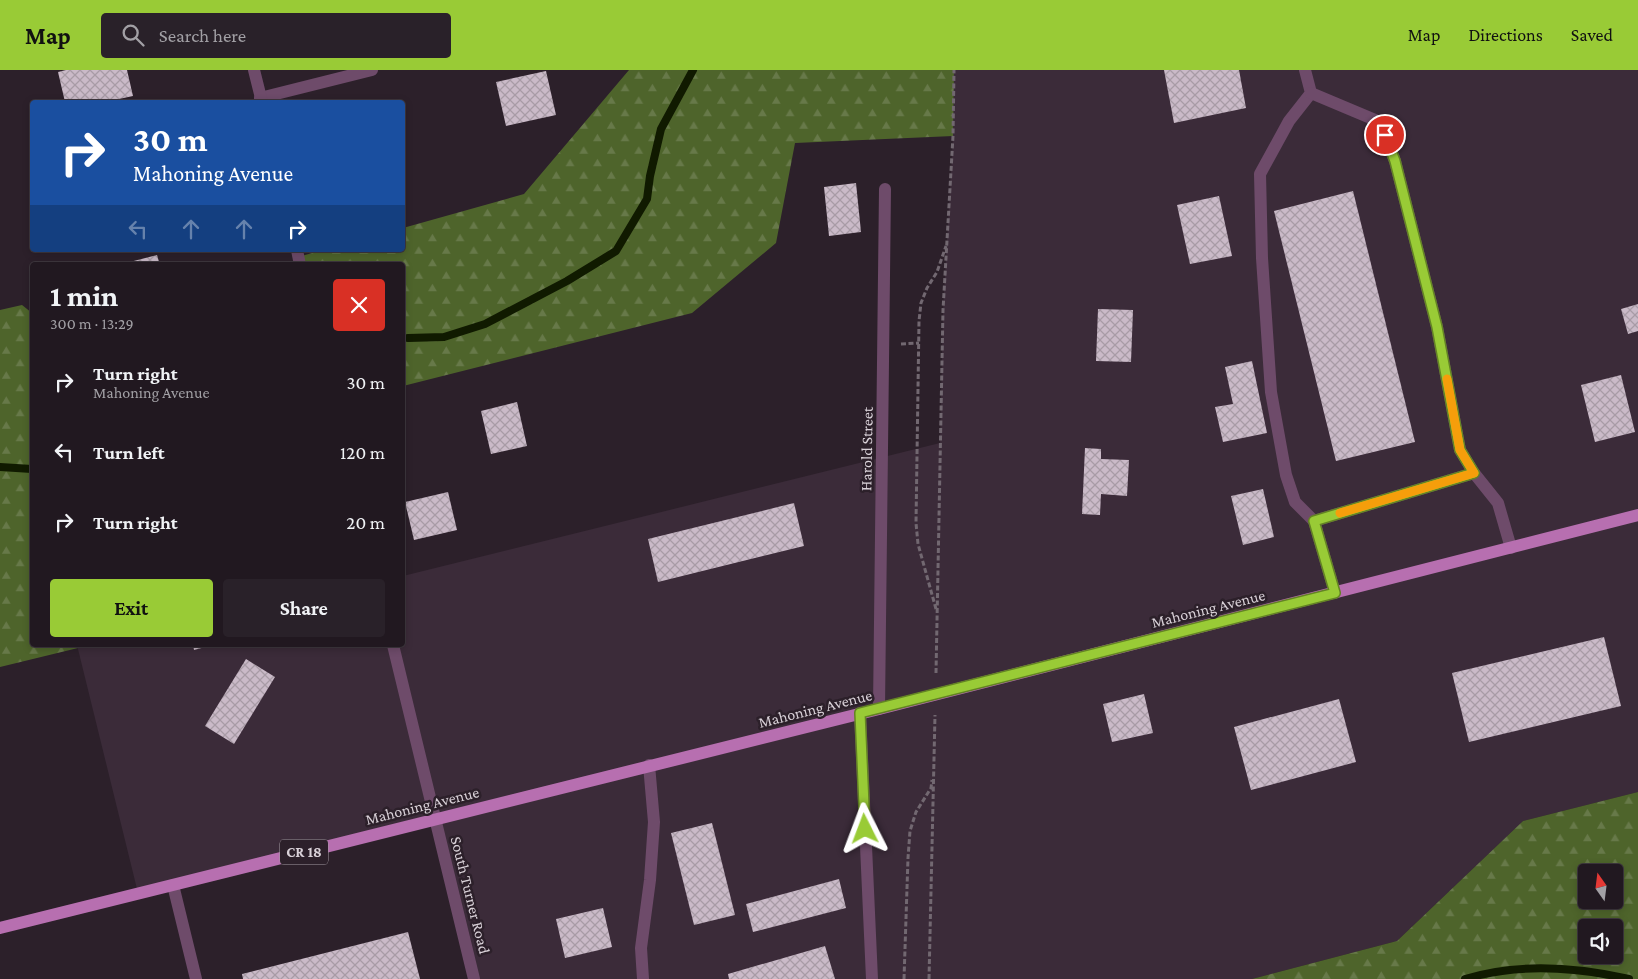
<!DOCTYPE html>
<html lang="en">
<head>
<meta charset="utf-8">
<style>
  :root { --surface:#211820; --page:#292129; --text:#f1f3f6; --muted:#a2a0a5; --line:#3e373e; --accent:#99cb36 }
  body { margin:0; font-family:"Crimson Pro",serif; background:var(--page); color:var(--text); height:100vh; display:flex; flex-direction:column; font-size:19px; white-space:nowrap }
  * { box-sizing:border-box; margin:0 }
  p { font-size:16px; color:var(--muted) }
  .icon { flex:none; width:28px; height:28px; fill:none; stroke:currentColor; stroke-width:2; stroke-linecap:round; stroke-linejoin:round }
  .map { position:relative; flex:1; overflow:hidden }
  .details { position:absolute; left:30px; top:192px; width:375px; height:385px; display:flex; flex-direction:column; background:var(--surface); border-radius:5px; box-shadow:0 2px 8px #0003,0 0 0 1px var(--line) }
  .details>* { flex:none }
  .top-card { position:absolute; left:30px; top:30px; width:375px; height:152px; border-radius:5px; box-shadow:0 2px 8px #0003,0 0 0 1px var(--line); background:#1a4fa0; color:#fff; overflow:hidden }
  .needle { width:32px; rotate:346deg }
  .controls { position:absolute; left:1578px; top:794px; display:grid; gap:10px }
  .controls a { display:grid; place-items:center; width:45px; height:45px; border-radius:5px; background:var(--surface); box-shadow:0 2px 8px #0003,0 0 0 1px var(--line); font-size:25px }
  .pin { position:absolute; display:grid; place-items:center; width:42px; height:42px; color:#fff; margin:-21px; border:2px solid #fff; border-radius:50%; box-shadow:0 1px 5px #0007 }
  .me { position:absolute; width:55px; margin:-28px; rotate:357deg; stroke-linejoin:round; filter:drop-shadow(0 0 4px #0008) }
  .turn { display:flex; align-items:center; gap:18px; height:105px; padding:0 20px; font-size:22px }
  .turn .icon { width:65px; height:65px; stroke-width:2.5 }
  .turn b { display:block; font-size:35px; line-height:42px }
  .lanes { display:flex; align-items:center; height:48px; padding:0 20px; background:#0003; justify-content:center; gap:25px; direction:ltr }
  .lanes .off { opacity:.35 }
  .round { display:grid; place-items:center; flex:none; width:52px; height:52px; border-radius:5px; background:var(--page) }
  .overview { display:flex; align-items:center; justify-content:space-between; height:85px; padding:0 20px }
  h1 { font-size:30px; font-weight:700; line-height:38px }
  .cta { display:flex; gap:10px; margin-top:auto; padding:10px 20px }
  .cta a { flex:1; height:58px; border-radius:5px; background:var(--accent); color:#111; font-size:20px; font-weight:700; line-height:58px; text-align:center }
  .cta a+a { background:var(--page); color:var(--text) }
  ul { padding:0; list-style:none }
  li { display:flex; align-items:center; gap:15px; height:70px; padding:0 20px }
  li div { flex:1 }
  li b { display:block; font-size:19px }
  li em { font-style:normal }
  header { display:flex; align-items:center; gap:30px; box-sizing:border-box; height:70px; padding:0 25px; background:var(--accent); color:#111 }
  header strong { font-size:24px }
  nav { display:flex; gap:28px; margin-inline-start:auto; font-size:18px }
  .search { width:350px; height:45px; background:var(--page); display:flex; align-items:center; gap:12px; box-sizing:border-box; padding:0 18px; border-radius:5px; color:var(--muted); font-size:19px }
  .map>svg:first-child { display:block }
  .built { fill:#3b2b39 }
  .forest { fill:url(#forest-firs); fill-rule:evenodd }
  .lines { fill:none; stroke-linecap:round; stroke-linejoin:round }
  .stream { stroke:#101a00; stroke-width:8 }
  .building { fill:url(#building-cross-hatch) }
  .path { stroke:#726871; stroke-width:3; stroke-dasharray:5 2.5; stroke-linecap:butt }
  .service { stroke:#6e4b6a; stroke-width:12 }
  .minor { stroke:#6e4b6a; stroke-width:12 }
  .tertiary { stroke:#6e4b6a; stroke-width:12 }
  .primary { stroke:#b76fb0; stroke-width:12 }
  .route-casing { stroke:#638423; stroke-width:12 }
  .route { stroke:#99cb36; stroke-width:9 }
  .slow { stroke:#f59e0b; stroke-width:9 }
  .labels { text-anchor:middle; stroke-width:5; stroke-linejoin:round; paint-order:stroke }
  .shield { fill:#2c202a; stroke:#a59ca4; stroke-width:1 }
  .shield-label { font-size:15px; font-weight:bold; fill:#d9d1d8 }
  .street-label { font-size:16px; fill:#d9d1d8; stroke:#2c202a }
</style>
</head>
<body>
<header>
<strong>Map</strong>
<div class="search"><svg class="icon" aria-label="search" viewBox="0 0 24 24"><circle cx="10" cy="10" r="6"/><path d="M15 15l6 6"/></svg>Search here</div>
<nav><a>Map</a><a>Directions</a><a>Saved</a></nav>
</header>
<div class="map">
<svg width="1638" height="909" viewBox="0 0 1638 909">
  <defs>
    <pattern id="forest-firs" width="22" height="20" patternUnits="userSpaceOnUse" patternTransform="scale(1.25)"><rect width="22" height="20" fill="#4e642b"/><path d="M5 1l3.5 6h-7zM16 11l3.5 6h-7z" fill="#677949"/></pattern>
    <pattern id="building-cross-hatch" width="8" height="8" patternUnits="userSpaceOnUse" patternTransform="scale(1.25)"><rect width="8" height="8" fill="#cabac8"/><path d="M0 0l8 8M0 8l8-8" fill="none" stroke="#a89ba6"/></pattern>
  </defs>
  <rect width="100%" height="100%" fill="#2c202a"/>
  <!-- built -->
  <polygon class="built" points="954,0 1638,0 1638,722 1523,751 1397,871 1252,909 474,909 435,749 138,823 77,575 402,575 403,506 940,373 943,240 953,66"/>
  <!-- forest -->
  <g class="forest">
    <polygon points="629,0 954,0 953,66 795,73 776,173 692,243 403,316 402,195 300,195 298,187 323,180 402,180 403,158 524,124"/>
    <polygon points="22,235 32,243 32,575 77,575 78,578 0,597 0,240"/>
    <path d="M1638,722V909H1252L1397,871L1523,751ZM1586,802H1614V830H1586ZM1586,858H1614V885H1586Z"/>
  </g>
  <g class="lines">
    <!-- stream -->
    <g class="stream">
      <polyline points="408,268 444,267 485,254 567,211 616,181 647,129 650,106 661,59 693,0"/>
      <polyline points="0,397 32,399"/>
      <path d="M1465,909C1517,893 1576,897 1629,909"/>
    </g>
  </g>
  <!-- building -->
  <g class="building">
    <polygon points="66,0 127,0 133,26 105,32 65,32 58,2"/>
    <polygon points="1164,0 1239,0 1246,38 1174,53"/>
    <polygon points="546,1 556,45 506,56 496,12"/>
    <polygon points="856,113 861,162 829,166 824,117"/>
    <polygon points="1353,121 1415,372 1336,391 1274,141"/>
    <polygon points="1219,126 1232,186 1190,194 1177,135"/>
    <polygon points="157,185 160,195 122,195 122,194"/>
    <polygon points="1638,234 1638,261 1628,264 1621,239"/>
    <polygon points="1098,239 1133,240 1131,292 1096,291"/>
    <polygon points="1252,291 1267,363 1223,372 1215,337 1233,334 1225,297"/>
    <polygon points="1621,305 1635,362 1595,372 1581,315"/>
    <polygon points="517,332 527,376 491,384 481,341"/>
    <polygon points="1085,378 1101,379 1101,389 1129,390 1127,426 1101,424 1100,445 1082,444"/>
    <polygon points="1263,419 1274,467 1243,475 1231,426"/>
    <polygon points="448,422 457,460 414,470 405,432"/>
    <polygon points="794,433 804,476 658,512 648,469"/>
    <polygon points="1604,567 1621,636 1469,672 1452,603"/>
    <polygon points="193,575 209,575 209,576 194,580"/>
    <polygon points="246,589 275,607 234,674 205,656"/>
    <polygon points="1144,624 1153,663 1112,672 1103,634"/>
    <polygon points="1339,629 1356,692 1251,720 1234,657"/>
    <polygon points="712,753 735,845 694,855 671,763"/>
    <polygon points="839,809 846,838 753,862 746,834"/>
    <polygon points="603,838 612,877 565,888 556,849"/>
    <polygon points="408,862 420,909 243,909 242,904"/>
    <polygon points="825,876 835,909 729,909 728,904"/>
  </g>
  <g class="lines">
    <!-- path -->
    <g class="path">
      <polyline points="901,274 919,273"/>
      <polyline points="936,539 918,474 916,453 919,251 921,233 927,218 937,202 946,176"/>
      <polyline points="936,603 943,240 953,66 954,0"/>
      <polyline points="904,909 908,788 910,761 916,742 931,718 932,710"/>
      <polyline points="929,909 935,645"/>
    </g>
    <!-- service -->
    <g class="service">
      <polyline points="1305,0 1311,23 1289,51 1260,104 1262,188 1271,322 1286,405 1295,432 1314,451 1335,523"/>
      <polyline points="1311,23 1380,52 1395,91 1437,257 1460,380 1474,403 1498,433 1511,478"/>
      <polyline points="260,28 372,0"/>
      <polyline points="1314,451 1474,403"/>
      <polyline points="860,643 872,909"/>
      <polyline points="173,815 196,909"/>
      <polyline points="643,909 641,878 650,810 654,752 649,695"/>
    </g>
    <!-- minor -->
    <polyline class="minor" points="879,639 885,119"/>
    <!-- tertiary -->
    <g class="tertiary">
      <polyline points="254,0 262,32"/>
      <polyline points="297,180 300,195"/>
      <polyline points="393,575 474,909"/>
    </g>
    <!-- primary -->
    <polyline class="primary" points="0,858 879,639 1638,445"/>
  </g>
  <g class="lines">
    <defs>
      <polyline id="route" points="865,759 860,643 1335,523 1314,451 1474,403 1460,380 1437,257 1395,91 1385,65"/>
    </defs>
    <!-- route casing -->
    <use href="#route" class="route-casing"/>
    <!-- route -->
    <use href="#route" class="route"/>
    <!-- slow -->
    <polyline class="slow" points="1340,443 1474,403 1460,380 1447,309"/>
  </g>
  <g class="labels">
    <!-- shield labels -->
    <rect class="shield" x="280" y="769.5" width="48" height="25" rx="4"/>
    <g class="shield-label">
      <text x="304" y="787">CR 18</text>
    </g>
    <!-- street labels -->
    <g class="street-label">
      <text transform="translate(866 379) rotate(-89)" y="6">Harold Street</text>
      <text transform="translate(1208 538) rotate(-14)" y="6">Mahoning Avenue</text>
      <text transform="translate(815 638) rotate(-14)" y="6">Mahoning Avenue</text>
      <text transform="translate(422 735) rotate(-14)" y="6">Mahoning Avenue</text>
      <text transform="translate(471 825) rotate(76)" y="6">South Turner Road</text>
    </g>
  </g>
</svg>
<div class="controls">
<a><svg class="needle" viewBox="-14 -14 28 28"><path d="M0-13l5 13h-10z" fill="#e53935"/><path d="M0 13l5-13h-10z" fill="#a2a0a5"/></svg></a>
<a><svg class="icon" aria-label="sound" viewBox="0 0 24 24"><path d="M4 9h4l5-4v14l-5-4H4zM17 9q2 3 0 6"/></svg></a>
</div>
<div class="pin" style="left:1385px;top:65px;background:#d93025"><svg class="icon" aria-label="arrive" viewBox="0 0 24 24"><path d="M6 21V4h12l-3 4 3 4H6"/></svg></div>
<svg class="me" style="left:865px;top:759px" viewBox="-20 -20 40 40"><path d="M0-17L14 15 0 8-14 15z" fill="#99cb36" stroke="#fff" stroke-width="4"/></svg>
<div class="top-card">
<div class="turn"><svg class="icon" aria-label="right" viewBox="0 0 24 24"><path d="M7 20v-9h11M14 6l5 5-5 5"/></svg><div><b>30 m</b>Mahoning Avenue</div></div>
<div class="lanes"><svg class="icon off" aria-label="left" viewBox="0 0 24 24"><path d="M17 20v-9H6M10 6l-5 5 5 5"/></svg><svg class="icon off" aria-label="ahead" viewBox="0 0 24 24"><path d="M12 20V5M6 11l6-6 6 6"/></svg><svg class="icon off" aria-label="ahead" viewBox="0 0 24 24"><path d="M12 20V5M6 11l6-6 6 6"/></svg><svg class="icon" aria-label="right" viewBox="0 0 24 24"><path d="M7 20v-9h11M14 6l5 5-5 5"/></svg></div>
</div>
<section class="details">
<div class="overview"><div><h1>1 min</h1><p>300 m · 13:29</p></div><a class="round" style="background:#d93025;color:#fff"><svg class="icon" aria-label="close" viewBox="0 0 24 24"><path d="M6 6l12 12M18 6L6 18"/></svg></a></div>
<ul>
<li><svg class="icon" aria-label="right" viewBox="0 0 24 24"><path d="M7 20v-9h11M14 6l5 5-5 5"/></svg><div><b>Turn right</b><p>Mahoning Avenue</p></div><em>30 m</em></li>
<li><svg class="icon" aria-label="left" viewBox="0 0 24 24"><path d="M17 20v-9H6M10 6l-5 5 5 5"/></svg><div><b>Turn left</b></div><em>120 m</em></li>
<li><svg class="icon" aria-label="right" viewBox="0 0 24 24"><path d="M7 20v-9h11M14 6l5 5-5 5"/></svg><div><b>Turn right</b></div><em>20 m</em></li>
</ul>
<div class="cta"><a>Exit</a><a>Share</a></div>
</section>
</div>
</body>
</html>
